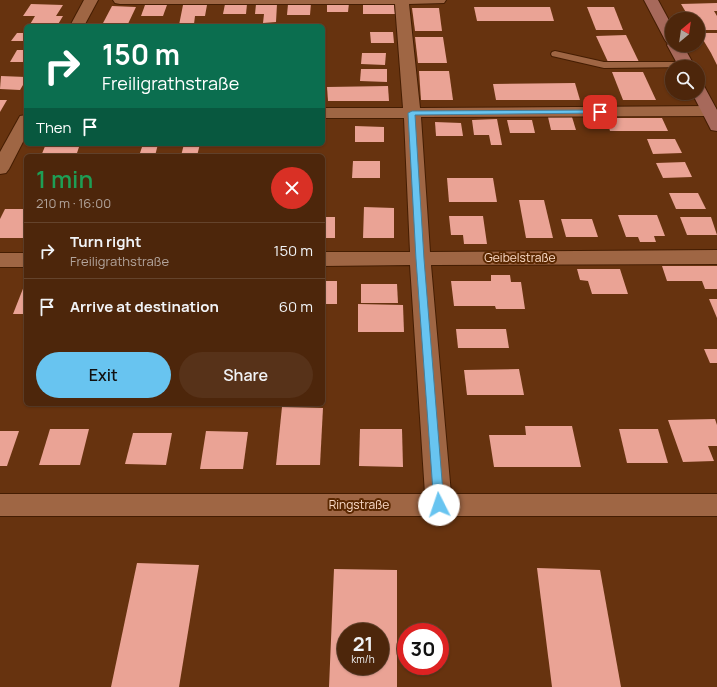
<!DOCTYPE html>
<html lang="en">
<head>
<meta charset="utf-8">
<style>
  :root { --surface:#4d260b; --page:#573219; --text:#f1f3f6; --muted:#b3a59d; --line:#64432c; --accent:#68c4f0 }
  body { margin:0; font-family:Manrope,sans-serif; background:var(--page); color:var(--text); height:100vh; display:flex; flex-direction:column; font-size:15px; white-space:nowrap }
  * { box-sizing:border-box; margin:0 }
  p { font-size:13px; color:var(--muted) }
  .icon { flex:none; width:22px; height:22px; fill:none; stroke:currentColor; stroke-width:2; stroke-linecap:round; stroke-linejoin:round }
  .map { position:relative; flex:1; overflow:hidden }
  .side { position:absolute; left:24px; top:154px; width:301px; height:252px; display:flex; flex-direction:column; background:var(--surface); border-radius:6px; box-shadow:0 1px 3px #0004,0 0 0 1px var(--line) }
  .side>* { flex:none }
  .guide { position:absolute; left:24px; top:24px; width:301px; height:122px; border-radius:6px; box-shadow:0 1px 3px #0004,0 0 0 1px var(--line); background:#0b6e4f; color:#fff; overflow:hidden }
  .needle { width:26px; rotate:29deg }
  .buttons { position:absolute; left:665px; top:12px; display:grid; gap:8px }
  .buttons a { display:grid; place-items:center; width:40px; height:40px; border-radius:50%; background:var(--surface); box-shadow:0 1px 3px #0004,0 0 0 1px var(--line); font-size:20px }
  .speed { position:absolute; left:337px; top:623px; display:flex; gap:8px; font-size:20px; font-weight:700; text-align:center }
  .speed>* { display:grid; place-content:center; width:52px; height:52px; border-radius:50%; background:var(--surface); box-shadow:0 1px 3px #0004,0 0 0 1px var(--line); line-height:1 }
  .speed small { font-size:10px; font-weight:400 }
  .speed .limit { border:6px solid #d22; background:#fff; color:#111 }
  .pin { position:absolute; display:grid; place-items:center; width:34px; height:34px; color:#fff; margin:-17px; border-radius:8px; box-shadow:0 2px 6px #0006 }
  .me { position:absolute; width:44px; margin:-22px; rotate:356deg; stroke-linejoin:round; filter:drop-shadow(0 0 3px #0008) }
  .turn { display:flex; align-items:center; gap:14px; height:84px; padding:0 12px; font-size:18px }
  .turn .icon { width:52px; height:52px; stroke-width:2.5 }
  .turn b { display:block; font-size:28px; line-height:34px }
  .then { display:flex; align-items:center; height:38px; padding:0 12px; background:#0003; gap:8px; font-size:15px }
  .round { display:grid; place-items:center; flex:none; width:42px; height:42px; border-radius:21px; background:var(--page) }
  .headline { display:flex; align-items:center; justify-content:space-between; height:68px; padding:0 12px }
  h1 { font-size:24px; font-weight:600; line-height:30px; color:#1e9e55 }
  .action { display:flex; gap:8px; margin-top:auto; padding:8px 12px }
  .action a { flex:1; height:46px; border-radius:24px; background:var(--accent); color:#111; font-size:16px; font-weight:600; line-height:46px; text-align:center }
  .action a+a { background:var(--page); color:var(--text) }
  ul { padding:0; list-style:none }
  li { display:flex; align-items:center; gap:12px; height:56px; padding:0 12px; border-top:1px solid var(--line) }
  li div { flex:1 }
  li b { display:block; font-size:15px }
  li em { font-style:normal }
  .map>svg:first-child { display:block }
  .building { fill:#eaa395; fill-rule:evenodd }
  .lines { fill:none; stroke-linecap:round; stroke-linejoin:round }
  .service-casing { stroke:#441d02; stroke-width:2 }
  .minor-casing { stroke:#441d02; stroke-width:2 }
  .secondary-casing { stroke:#441d02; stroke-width:2 }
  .service { fill:#9f6644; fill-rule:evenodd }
  .minor { fill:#9f6644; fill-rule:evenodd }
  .secondary { fill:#a7695b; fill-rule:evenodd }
  .route { fill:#68c4f0; stroke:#447f9c }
  .labels { text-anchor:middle; stroke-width:4; stroke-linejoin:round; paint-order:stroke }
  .street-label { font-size:12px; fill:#fadac7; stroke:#5b2801 }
</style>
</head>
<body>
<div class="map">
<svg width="717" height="687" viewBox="0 0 717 687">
  <rect width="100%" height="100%" fill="#67330f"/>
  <!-- building -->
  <g class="building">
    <polygon points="311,3 310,15 287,15 288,4"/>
    <polygon points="327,3 349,3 348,12 327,12"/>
    <polygon points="363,3 394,3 395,14 363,14"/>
    <polygon points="717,3 717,11 714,11 717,16 717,30 698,30 698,19 690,19 681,4"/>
    <polygon points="31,4 63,5 56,16 63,16 57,26 29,26 35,16 23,16"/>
    <polygon points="225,4 247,4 246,14 223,14"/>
    <polygon points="256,4 277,4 276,22 263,23 264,14 255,14"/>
    <polygon points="145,5 167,5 163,16 141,16"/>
    <polygon points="183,5 207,5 205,16 195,16 194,24 179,25"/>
    <polygon points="112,6 136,7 127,26 102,25"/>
    <polygon points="474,7 550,7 554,21 477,21"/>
    <polygon points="587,7 614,7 623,30 596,30"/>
    <polygon points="412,8 439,8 442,31 415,31"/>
    <polygon points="26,30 26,41 11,41 17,33 24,33"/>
    <polygon points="370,32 393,32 394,43 371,43"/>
    <polygon points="699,33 717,33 717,65 711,53"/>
    <polygon points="626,35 639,62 608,62 596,36"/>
    <polygon points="415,37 443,37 447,63 418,63"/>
    <polygon points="17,50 26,50 26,62 10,62"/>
    <polygon points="362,53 386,53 385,65 361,64"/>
    <polygon points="361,69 387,69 387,82 360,81"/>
    <polygon points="419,71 449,71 453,100 421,100"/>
    <polygon points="612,72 643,72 656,100 623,100"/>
    <polygon points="1,76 26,77 26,80 20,90 0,89"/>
    <polygon points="575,83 580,100 496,100 493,84"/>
    <polygon points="388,86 389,101 328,101 327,87"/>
    <polygon points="0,100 7,100 0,112"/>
    <polygon points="548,117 572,117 576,130 551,130"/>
    <polygon points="606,118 662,118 668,131 610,131"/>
    <polygon points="497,119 502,145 491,145 489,135 474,135 472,120"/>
    <polygon points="507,120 532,120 535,133 510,133"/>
    <polygon points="435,122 461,123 463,136 436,136"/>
    <polygon points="355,126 384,127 384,142 355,142"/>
    <polygon points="647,139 675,139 682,153 653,154"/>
    <polygon points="46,144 80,144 76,156 41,156"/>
    <polygon points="143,144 158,144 155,156 139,156"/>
    <polygon points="184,144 200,144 197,156 181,156"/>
    <polygon points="353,161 380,161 380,178 352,178"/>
    <polygon points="685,162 692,177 663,178 656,163"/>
    <polygon points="447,178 493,178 497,202 449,202"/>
    <polygon points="669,193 698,193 706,209 676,209"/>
    <polygon points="519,200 544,200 553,238 526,238"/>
    <polygon points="364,207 394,208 394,238 363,238"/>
    <polygon points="5,209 26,209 26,231 23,238 0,238 0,219"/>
    <polygon points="618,215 657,215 665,236 654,236 656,242 640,242 638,237 626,237"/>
    <polygon points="449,216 483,216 487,244 464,244 463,235 451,235"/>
    <rect x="323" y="217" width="12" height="21"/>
    <polygon points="680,217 711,217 717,235 687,235"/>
    <polygon points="561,219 592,219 598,237 566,237"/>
    <polygon points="662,266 717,266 717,289 705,289 702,281 667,281"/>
    <polygon points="577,269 620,269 628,294 592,294 588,281 580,280"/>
    <polygon points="491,275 510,275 511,282 521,282 525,309 496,309 495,306 454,306 451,281 491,281"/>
    <polygon points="26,281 26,314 13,314"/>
    <rect x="323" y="281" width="14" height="23"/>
    <polygon points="361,284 397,284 398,303 361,303"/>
    <polygon points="709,299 717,299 717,318"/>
    <polygon points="358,304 403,305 404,332 358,332"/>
    <polygon points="456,329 506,329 509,348 458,348"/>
    <polygon points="704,349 717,349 717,363 710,363"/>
    <polygon points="519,369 524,395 467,395 464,370"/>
    <polygon points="282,407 323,408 320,465 276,465"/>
    <polygon points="715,419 717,425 717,446 708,446 714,461 683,462 668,420"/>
    <polygon points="525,426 572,426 581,467 494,467 489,435 526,435"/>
    <polygon points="50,429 89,429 80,465 39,465"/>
    <polygon points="360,429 402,429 403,467 359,466"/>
    <polygon points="619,429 658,429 668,463 627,463"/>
    <polygon points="0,431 19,431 7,466 0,466"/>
    <polygon points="206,431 248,432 243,469 200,469"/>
    <polygon points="133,433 172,433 166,465 125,464"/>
    <polygon points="137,563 199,565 179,687 111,687"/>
    <polygon points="537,568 600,570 621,687 552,687"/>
    <path d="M334,569L397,570V687H329ZM346,632H380V666H346Z"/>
  </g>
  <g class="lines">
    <defs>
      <polygon id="service" points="555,51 604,62 686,62 691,65 689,67 604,68 552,56 551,54 552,52"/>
      <g id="minor">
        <polygon points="84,0 98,0 84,26 70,26"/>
        <polygon points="113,0 446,0 444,3 409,4 420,108 709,106 715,107 717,111 715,115 709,116 421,117 430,252 717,250 717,264 431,265 451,494 717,494 717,516 0,516 0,494 425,494 410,265 323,266 323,252 410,252 404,118 323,118 323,108 403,108 395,4 120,4 115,3"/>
        <polygon points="26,115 26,136 9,169 6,173 0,174 0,152 20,116"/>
        <rect x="0" y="253" width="26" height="14"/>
      </g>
      <g id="secondary">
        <polygon points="644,0 658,0 672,26 672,45 683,45 695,67 679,67 667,45 668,44 665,40"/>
        <polygon points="698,84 704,86 717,110 717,131 711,130 709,126 692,93 698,93"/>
      </g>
    </defs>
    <!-- service casing -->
    <use href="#service" class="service-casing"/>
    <!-- minor casing -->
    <use href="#minor" class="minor-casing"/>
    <!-- secondary casing -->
    <use href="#secondary" class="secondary-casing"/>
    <!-- service -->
    <use href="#service" class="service"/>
    <!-- minor -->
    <use href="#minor" class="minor"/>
    <!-- secondary -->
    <use href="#secondary" class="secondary"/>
  </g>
  <!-- route -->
  <polygon class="route" points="600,110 603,112 602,113 415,115 424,259 444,505 443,508 439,509 435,508 434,505 416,259 408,113 412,111"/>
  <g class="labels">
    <!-- street labels -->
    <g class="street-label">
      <text x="520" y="262">Geibelstraße</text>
      <text x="359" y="509">Ringstraße</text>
    </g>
  </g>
</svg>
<div class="buttons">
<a><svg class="needle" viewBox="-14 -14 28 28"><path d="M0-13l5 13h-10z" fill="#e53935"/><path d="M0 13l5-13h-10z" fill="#b3a59d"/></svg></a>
<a><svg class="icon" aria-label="search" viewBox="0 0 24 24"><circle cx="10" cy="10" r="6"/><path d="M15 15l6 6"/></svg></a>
</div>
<div class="speed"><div>21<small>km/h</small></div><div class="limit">30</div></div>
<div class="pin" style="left:600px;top:112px;background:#d93025"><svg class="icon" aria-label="arrive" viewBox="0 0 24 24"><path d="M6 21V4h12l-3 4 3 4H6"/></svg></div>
<svg class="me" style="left:439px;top:505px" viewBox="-20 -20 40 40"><circle r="19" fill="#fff"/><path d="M0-13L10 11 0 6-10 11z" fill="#68c4f0"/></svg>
<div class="guide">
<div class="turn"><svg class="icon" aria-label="right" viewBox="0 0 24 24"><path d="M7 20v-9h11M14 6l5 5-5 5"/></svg><div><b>150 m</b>Freiligrathstraße</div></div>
<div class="then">Then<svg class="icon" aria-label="arrive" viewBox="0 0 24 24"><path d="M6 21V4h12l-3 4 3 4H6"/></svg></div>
</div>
<section class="side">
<div class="headline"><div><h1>1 min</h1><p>210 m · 16:00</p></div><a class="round" style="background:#d93025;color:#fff"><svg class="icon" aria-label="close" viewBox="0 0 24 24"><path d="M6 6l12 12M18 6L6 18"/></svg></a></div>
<ul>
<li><svg class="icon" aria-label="right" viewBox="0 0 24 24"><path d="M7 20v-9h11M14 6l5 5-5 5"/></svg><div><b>Turn right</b><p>Freiligrathstraße</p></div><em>150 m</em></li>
<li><svg class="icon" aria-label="arrive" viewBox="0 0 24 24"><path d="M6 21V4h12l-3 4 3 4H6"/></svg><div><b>Arrive at destination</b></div><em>60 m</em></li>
</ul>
<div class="action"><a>Exit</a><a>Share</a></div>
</section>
</div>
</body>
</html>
